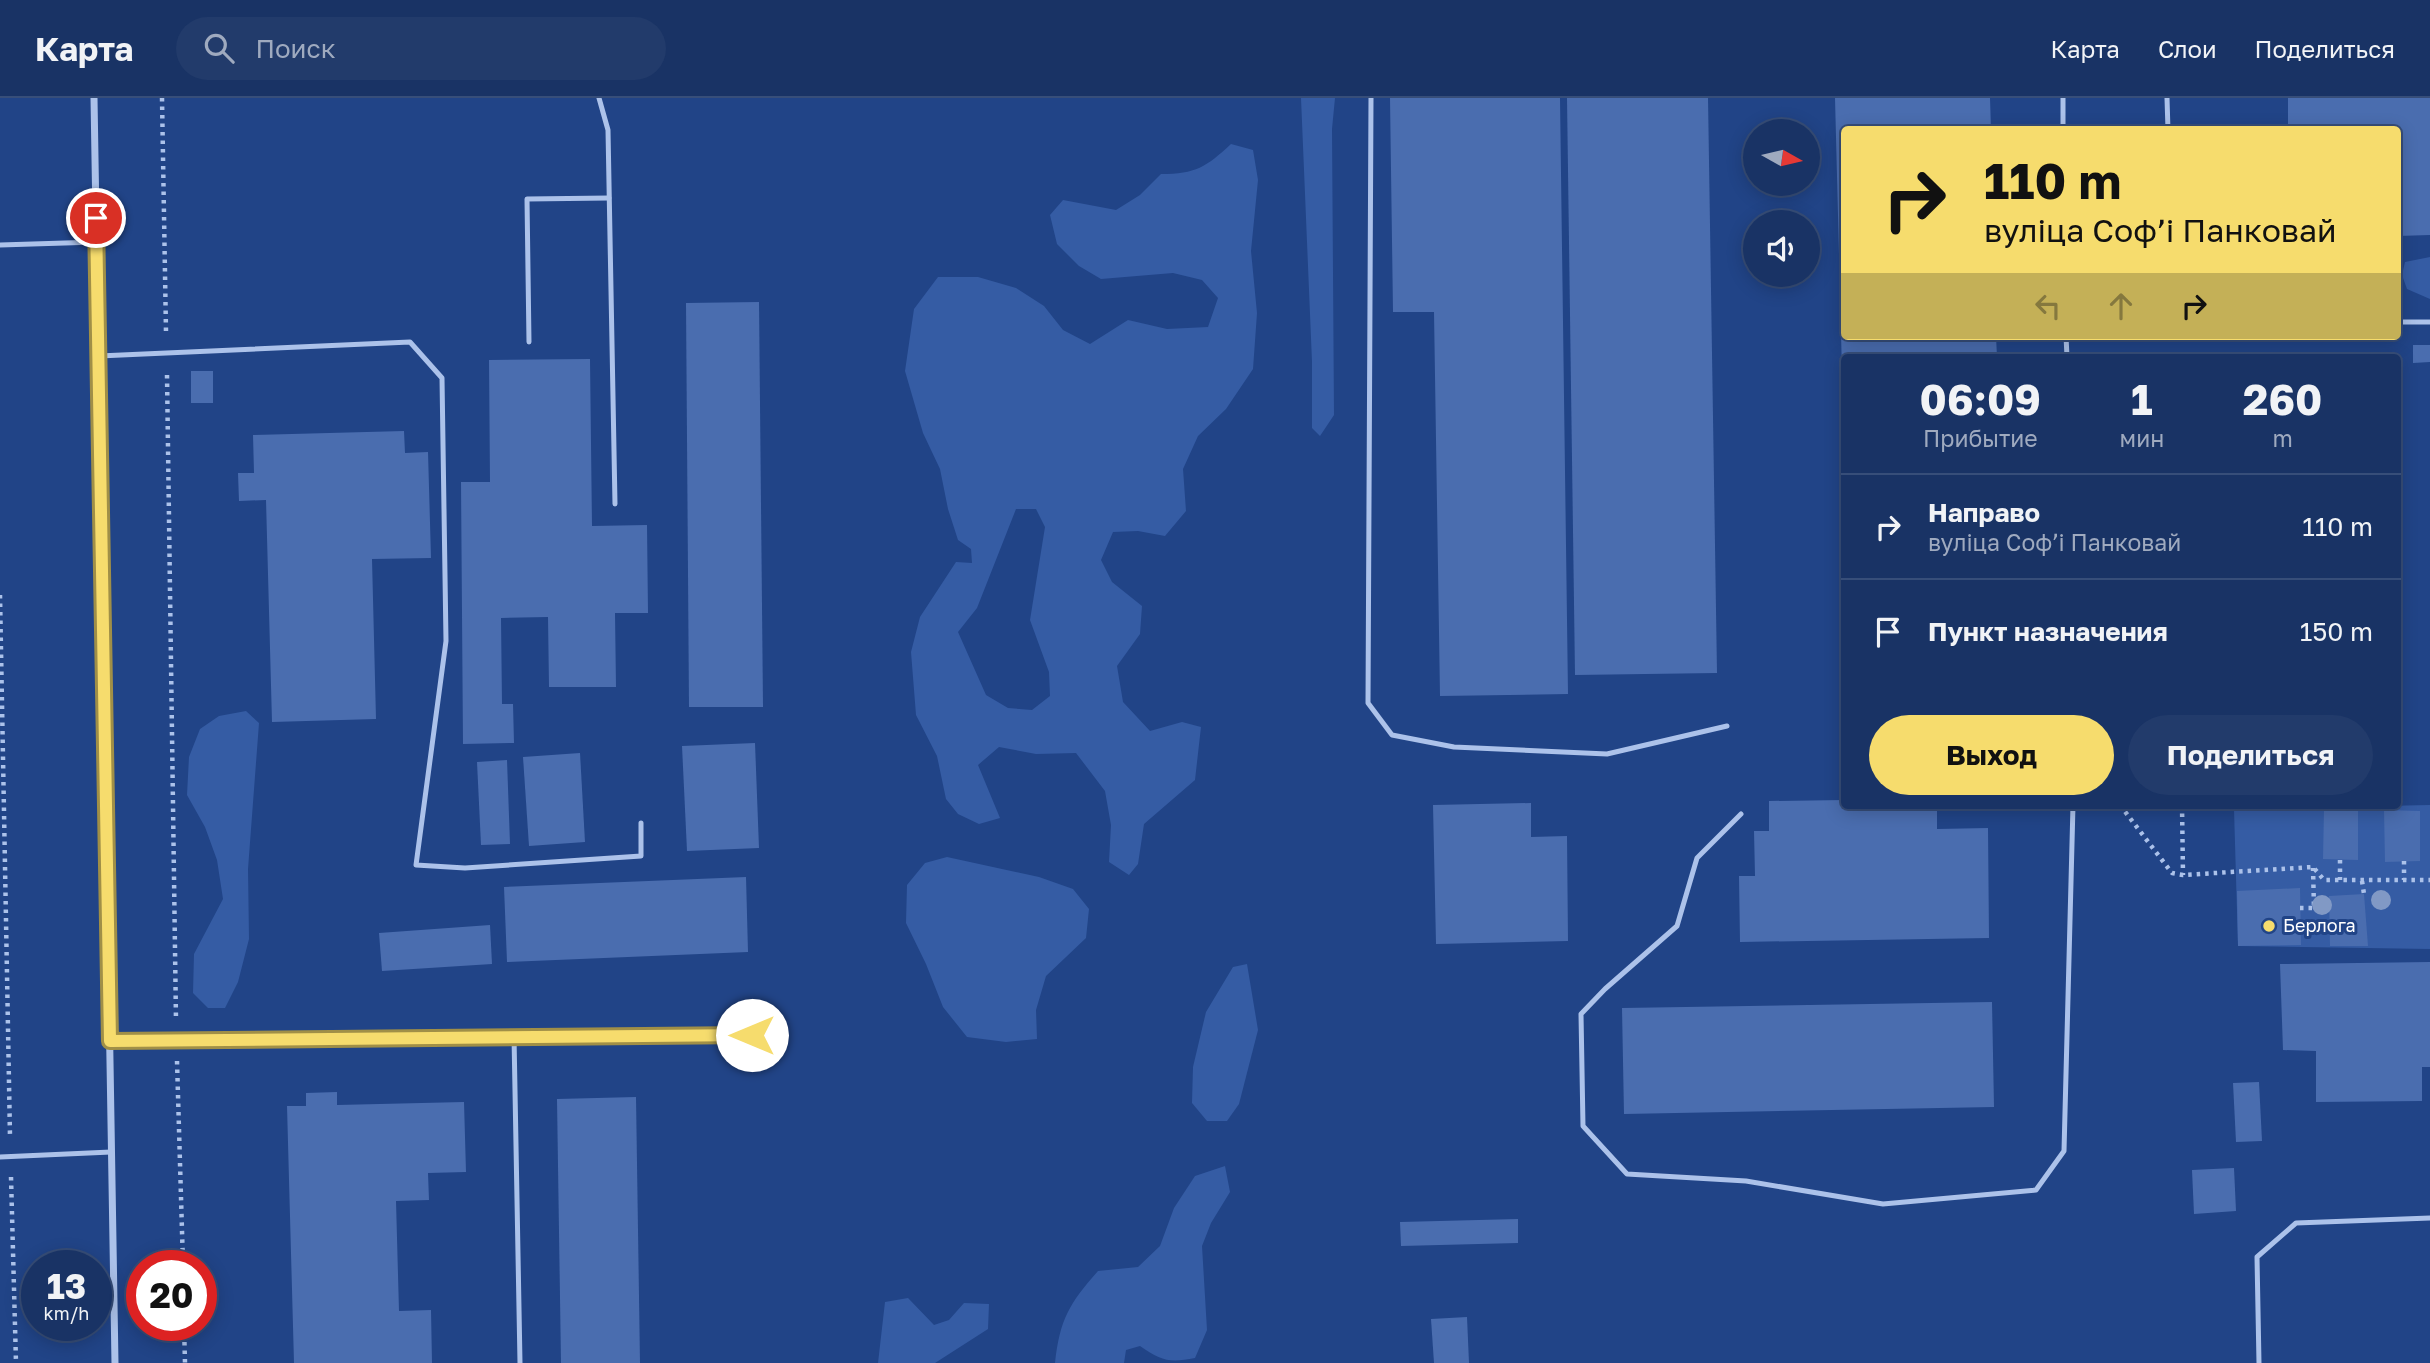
<!DOCTYPE html>
<html lang="ru">
<head>
<meta charset="utf-8">
<style>
  :root { --surface:#193365; --page:#223b6b; --text:#f1f3f6; --muted:#9faabf; --line:#374e79; --accent:#f6dc6d }
  body { margin:0; font-family:"Golos Text",sans-serif; background:var(--page); color:var(--text); height:100vh; display:flex; flex-direction:column; font-size:26px; white-space:nowrap }
  * { box-sizing:border-box; margin:0 }
  p { font-size:23px; color:var(--muted) }
  .icon { flex:none; width:38px; height:38px; fill:none; stroke:currentColor; stroke-width:2; stroke-linecap:round; stroke-linejoin:round }
  .map { position:relative; flex:1; overflow:hidden }
  .drawer { position:absolute; left:1841px; top:256px; width:560px; height:455px; display:flex; flex-direction:column; background:var(--surface); border-radius:7px; box-shadow:0 4px 18px #0003,0 0 0 2px var(--line) }
  .drawer>* { flex:none }
  .top-card { position:absolute; left:1841px; top:28px; width:560px; height:214px; border-radius:7px; box-shadow:0 4px 18px #0003,0 0 0 2px var(--line); background:#f6dc6d; color:#111; overflow:hidden }
  .needle { width:46px; rotate:98deg }
  .buttons { position:absolute; left:1743px; top:21px; display:grid; gap:14px }
  .buttons a { display:grid; place-items:center; width:77px; height:77px; border-radius:50%; background:var(--surface); box-shadow:0 4px 18px #0003,0 0 0 2px var(--line); font-size:35px }
  .speed { position:absolute; left:21px; top:1152px; display:flex; gap:14px; font-size:35px; font-weight:700; text-align:center }
  .speed>* { display:grid; place-content:center; width:91px; height:91px; border-radius:50%; background:var(--surface); box-shadow:0 4px 18px #0003,0 0 0 2px var(--line); line-height:1 }
  .speed small { font-size:18px; font-weight:400 }
  .speed .limit { border:10px solid #d22; background:#fff; color:#111 }
  .pin { position:absolute; display:grid; place-items:center; width:60px; height:60px; color:#fff; margin:-30px; border:4px solid #fff; border-radius:50%; box-shadow:0 2px 7px #0007 }
  .me { position:absolute; width:77px; margin:-38px; rotate:270deg; stroke-linejoin:round; filter:drop-shadow(0 0 5px #0008) }
  .turn { display:flex; align-items:center; gap:24px; height:147px; padding:0 28px; font-size:32px }
  .turn .icon { width:91px; height:91px; stroke-width:2.5 }
  .turn b { display:block; font-size:49px; line-height:60px }
  .lanes { display:flex; align-items:center; height:66px; padding:0 28px; background:#0003; justify-content:center; gap:35px; direction:ltr }
  .lanes .off { opacity:.35 }
  .eta { display:flex; justify-content:space-evenly; align-items:center; height:119px; text-align:center }
  .eta b { font-size:42px; font-weight:700; line-height:49px }
  .button { display:flex; gap:14px; margin-top:auto; padding:14px 28px }
  .button a { flex:1; height:80px; border-radius:42px; background:var(--accent); color:#111; font-size:28px; font-weight:700; line-height:80px; text-align:center }
  .button a+a { background:var(--page); color:var(--text) }
  ul { padding:0; list-style:none }
  li { display:flex; align-items:center; gap:21px; height:105px; padding:0 28px; border-top:2px solid var(--line) }
  li div { flex:1 }
  li b { display:block; font-size:26px }
  li em { font-style:normal }
  header { display:flex; align-items:center; gap:42px; box-sizing:border-box; height:98px; padding:0 35px; background:var(--surface); border-bottom:2px solid var(--line) }
  header strong { font-size:33px }
  nav { display:flex; gap:38px; margin-inline-start:auto; font-size:24px }
  .search { width:490px; height:63px; background:var(--page); display:flex; align-items:center; gap:18px; box-sizing:border-box; padding:0 24px; border-radius:38px; color:var(--muted); font-size:26px }
  .map>svg:first-child { display:block }
  .green { fill:#355ca4; fill-rule:evenodd }
  .building { fill:#4a6daf }
  .lines { fill:none; stroke-linecap:round; stroke-linejoin:round }
  .path { stroke:#acc2ea; stroke-width:4.5; stroke-dasharray:3.5 5; stroke-linecap:butt }
  .lane { stroke:#acc2ea; stroke-width:5 }
  .street { stroke:#acc2ea; stroke-width:7 }
  .tree { fill:#8199c5 }
  .route-casing { stroke:#a08f47; stroke-width:18 }
  .route { stroke:#f6dc6d; stroke-width:12 }
  .poi-dot { fill:#f6dc6d; stroke:#214487; stroke-width:2.5 }
  .labels { text-anchor:middle; stroke-width:6; stroke-linejoin:round; paint-order:stroke }
  .poi-label { font-size:18px; fill:#fff; stroke:#214487; text-anchor:start }
</style>
</head>
<body>
<header>
<strong>Карта</strong>
<div class="search"><svg class="icon" aria-label="search" viewBox="0 0 24 24"><circle cx="10" cy="10" r="6"/><path d="M15 15l6 6"/></svg>Поиск</div>
<nav><a>Карта</a><a>Слои</a><a>Поделиться</a></nav>
</header>
<div class="map">
<svg width="2430" height="1265" viewBox="0 0 2430 1265">
  <rect width="100%" height="100%" fill="#214487"/>
  <!-- green -->
  <g class="green">
    <polygon points="1301,0 1335,0 1332,31 1334,317 1320,338 1312,330 1312,264"/>
    <path d="M1231,46L1253,52L1258,82L1251,153L1257,215L1253,271L1226,311L1198,338L1183,371L1186,413L1165,438L1138,433L1113,434L1101,462L1112,484L1142,508L1140,536L1117,568L1123,604L1150,633L1182,624L1201,629L1195,682L1144,726L1138,766L1129,777L1109,764L1111,727L1105,693L1076,655L1036,656L999,649L978,667L1000,720L979,726L958,716L946,701L937,658L916,617L911,554L920,519L956,464L972,465L971,451L958,442L948,411L940,371L923,335L905,273L914,211L938,179H978L1016,190L1044,208L1063,232L1090,246L1128,222L1167,231L1208,229L1218,200L1202,182L1173,175L1101,181L1079,168L1057,146L1050,117L1063,102L1116,112L1140,97L1161,76C1196,76 1206,69 1231,46ZM1016,411H1036L1045,429L1030,522L1049,574L1050,598L1032,612L1008,610L986,597L958,534L977,510Z"/>
    <polygon points="2430,159 2430,201 2407,191 2402,177 2405,164"/>
    <polygon points="246,613 259,625 248,771 249,841 238,884 225,910 208,910 193,895 194,856 223,801 217,762 205,729 187,697 189,659 200,631 219,618"/>
    <polygon points="2430,707 2430,851 2238,848 2234,711"/>
    <polygon points="947,759 1039,779 1073,791 1089,811 1086,840 1046,878 1036,912 1037,941 1006,944 967,939 943,909 926,866 906,825 907,787 925,765"/>
    <polygon points="1247,866 1258,932 1239,1006 1227,1023 1207,1023 1192,1005 1193,969 1206,914 1233,869"/>
    <path d="M1225,1068L1230,1094L1211,1125L1202,1148L1207,1232L1195,1260C1170,1265 1161,1263 1140,1248L1126,1252L1124,1265H1055C1060,1221 1069,1206 1098,1173L1138,1169L1160,1148L1174,1110L1195,1078Z"/>
    <polygon points="908,1200 934,1227 949,1222 964,1205 989,1206 988,1231 935,1265 878,1265 885,1204"/>
  </g>
  <!-- building -->
  <g class="building">
    <polygon points="1390,0 1560,0 1568,596 1440,598 1434,214 1393,214"/>
    <polygon points="1567,0 1708,0 1717,575 1575,577"/>
    <polygon points="1835,0 1990,0 1991,32 1844,32 1844,238 1996,238 1997,259 1844,259 1844,274 1842,274"/>
    <polygon points="2288,0 2430,0 2430,137 2398,138 2398,32 2288,32"/>
    <polygon points="759,204 763,609 689,609 686,205"/>
    <polygon points="2413,247 2430,247 2430,264 2413,265"/>
    <polygon points="590,261 592,428 647,427 648,515 615,515 616,589 549,589 548,519 501,520 502,606 513,606 514,645 463,646 461,384 490,384 489,262"/>
    <rect x="191" y="273" width="22" height="32"/>
    <polygon points="404,333 405,355 428,354 431,460 372,461 376,621 272,624 266,402 239,403 238,375 254,375 253,337"/>
    <polygon points="755,645 759,750 687,753 682,648"/>
    <polygon points="580,655 585,744 529,748 523,659"/>
    <polygon points="507,662 510,746 481,747 477,664"/>
    <polygon points="1844,702 1844,707 1937,707 1937,731 1988,730 1989,840 1740,844 1739,778 1755,778 1754,733 1769,733 1769,703"/>
    <polygon points="1531,705 1531,739 1567,738 1568,843 1436,846 1433,707"/>
    <polygon points="2358,710 2358,762 2323,761 2324,711"/>
    <polygon points="2384,712 2420,713 2420,763 2385,764"/>
    <polygon points="746,779 748,854 507,864 504,789"/>
    <polygon points="2300,790 2301,847 2238,848 2237,793"/>
    <polygon points="2364,796 2368,848 2330,848 2329,798"/>
    <polygon points="490,827 492,866 382,873 379,835"/>
    <polygon points="2430,864 2430,969 2422,969 2422,1003 2316,1004 2316,953 2283,952 2280,866"/>
    <polygon points="1992,904 1994,1009 1624,1016 1622,910"/>
    <polygon points="2259,984 2262,1043 2236,1044 2233,985"/>
    <polygon points="337,994 337,1007 464,1004 466,1074 428,1075 429,1102 396,1103 399,1213 431,1212 432,1265 294,1265 287,1008 306,1008 306,995"/>
    <polygon points="636,999 640,1265 561,1265 557,1001"/>
    <polygon points="2234,1070 2236,1113 2194,1116 2192,1072"/>
    <polygon points="1518,1121 1518,1145 1401,1148 1400,1124"/>
    <polygon points="1467,1219 1469,1265 1434,1265 1431,1221"/>
  </g>
  <g class="lines">
    <!-- path -->
    <g class="path">
      <polyline points="162,0 166,234"/>
      <polyline points="167,277 176,923"/>
      <polyline points="0,497 10,1039"/>
      <polyline points="2120,707 2172,775 2183,777 2313,769 2324,782 2430,782"/>
      <polyline points="2182,707 2183,777"/>
      <polyline points="2340,762 2340,782"/>
      <polyline points="2404,763 2404,782"/>
      <polyline points="2362,783 2364,796"/>
      <polyline points="2300,810 2314,810 2313,770"/>
      <polyline points="177,963 183,1167"/>
      <polyline points="11,1079 16,1265"/>
      <polyline points="184,1227 185,1265"/>
    </g>
    <!-- lane -->
    <g class="lane">
      <polyline points="599,0 608,32 615,406"/>
      <polyline points="1371,0 1368,605 1392,637 1454,649 1607,656 1727,628"/>
      <polyline points="2063,0 2063,32"/>
      <polyline points="2167,0 2168,32"/>
      <polyline points="0,147 97,144"/>
      <polyline points="2398,224 2430,224"/>
      <polyline points="2066,238 2067,259"/>
      <polyline points="529,244 527,101 609,100"/>
      <polyline points="99,258 410,244 442,280 446,543 416,767 465,770 641,758 641,725"/>
      <polyline points="1741,716 1697,760 1677,828 1605,891 1581,916 1583,1028 1627,1076 1746,1083 1883,1106 2036,1092 2064,1053 2073,707"/>
      <polyline points="514,938 520,1265"/>
      <polyline points="110,943 752,937"/>
      <polyline points="0,1059 111,1054"/>
      <polyline points="2259,1265 2257,1159 2296,1125 2430,1120"/>
    </g>
    <!-- street -->
    <polyline class="street" points="94,0 115,1265"/>
  </g>
  <!-- trees -->
  <g class="tree">
    <circle cx="2381" cy="802" r="10"/>
    <circle cx="2322" cy="807" r="10"/>
  </g>
  <g class="lines">
    <defs>
      <polyline id="route" points="96,120 110,943 752,937"/>
    </defs>
    <!-- route casing -->
    <use href="#route" class="route-casing"/>
    <!-- route -->
    <use href="#route" class="route"/>
  </g>
  <!-- markers -->
  <circle class="poi-dot" cx="2269" cy="828" r="7"/>
  <g class="labels">
    <!-- poi labels -->
    <g class="poi-label">
      <text x="2283" y="834">Берлога</text>
    </g>
  </g>
</svg>
<div class="buttons">
<a><svg class="needle" viewBox="-14 -14 28 28"><path d="M0-13l5 13h-10z" fill="#e53935"/><path d="M0 13l5-13h-10z" fill="#9faabf"/></svg></a>
<a><svg class="icon" aria-label="sound" viewBox="0 0 24 24"><path d="M4 9h4l5-4v14l-5-4H4zM17 9q2 3 0 6"/></svg></a>
</div>
<div class="speed"><div>13<small>km/h</small></div><div class="limit">20</div></div>
<div class="pin" style="left:96px;top:120px;background:#d93025"><svg class="icon" aria-label="arrive" viewBox="0 0 24 24"><path d="M6 21V4h12l-3 4 3 4H6"/></svg></div>
<svg class="me" style="left:752px;top:937px" viewBox="-20 -20 40 40"><circle r="19" fill="#fff"/><path d="M0-13L10 11 0 6-10 11z" fill="#f6dc6d"/></svg>
<div class="top-card">
<div class="turn"><svg class="icon" aria-label="right" viewBox="0 0 24 24"><path d="M7 20v-9h11M14 6l5 5-5 5"/></svg><div><b>110 m</b>вуліца Софʼі Панковай</div></div>
<div class="lanes"><svg class="icon off" aria-label="left" viewBox="0 0 24 24"><path d="M17 20v-9H6M10 6l-5 5 5 5"/></svg><svg class="icon off" aria-label="ahead" viewBox="0 0 24 24"><path d="M12 20V5M6 11l6-6 6 6"/></svg><svg class="icon" aria-label="right" viewBox="0 0 24 24"><path d="M7 20v-9h11M14 6l5 5-5 5"/></svg></div>
</div>
<section class="drawer">
<div class="eta">
<div><b>06:09</b><p>Прибытие</p></div>
<div><b>1</b><p>мин</p></div>
<div><b>260</b><p>m</p></div>
</div>
<ul>
<li><svg class="icon" aria-label="right" viewBox="0 0 24 24"><path d="M7 20v-9h11M14 6l5 5-5 5"/></svg><div><b>Направо</b><p>вуліца Софʼі Панковай</p></div><em>110 m</em></li>
<li><svg class="icon" aria-label="arrive" viewBox="0 0 24 24"><path d="M6 21V4h12l-3 4 3 4H6"/></svg><div><b>Пункт назначения</b></div><em>150 m</em></li>
</ul>
<div class="button"><a>Выход</a><a>Поделиться</a></div>
</section>
</div>
</body>
</html>
